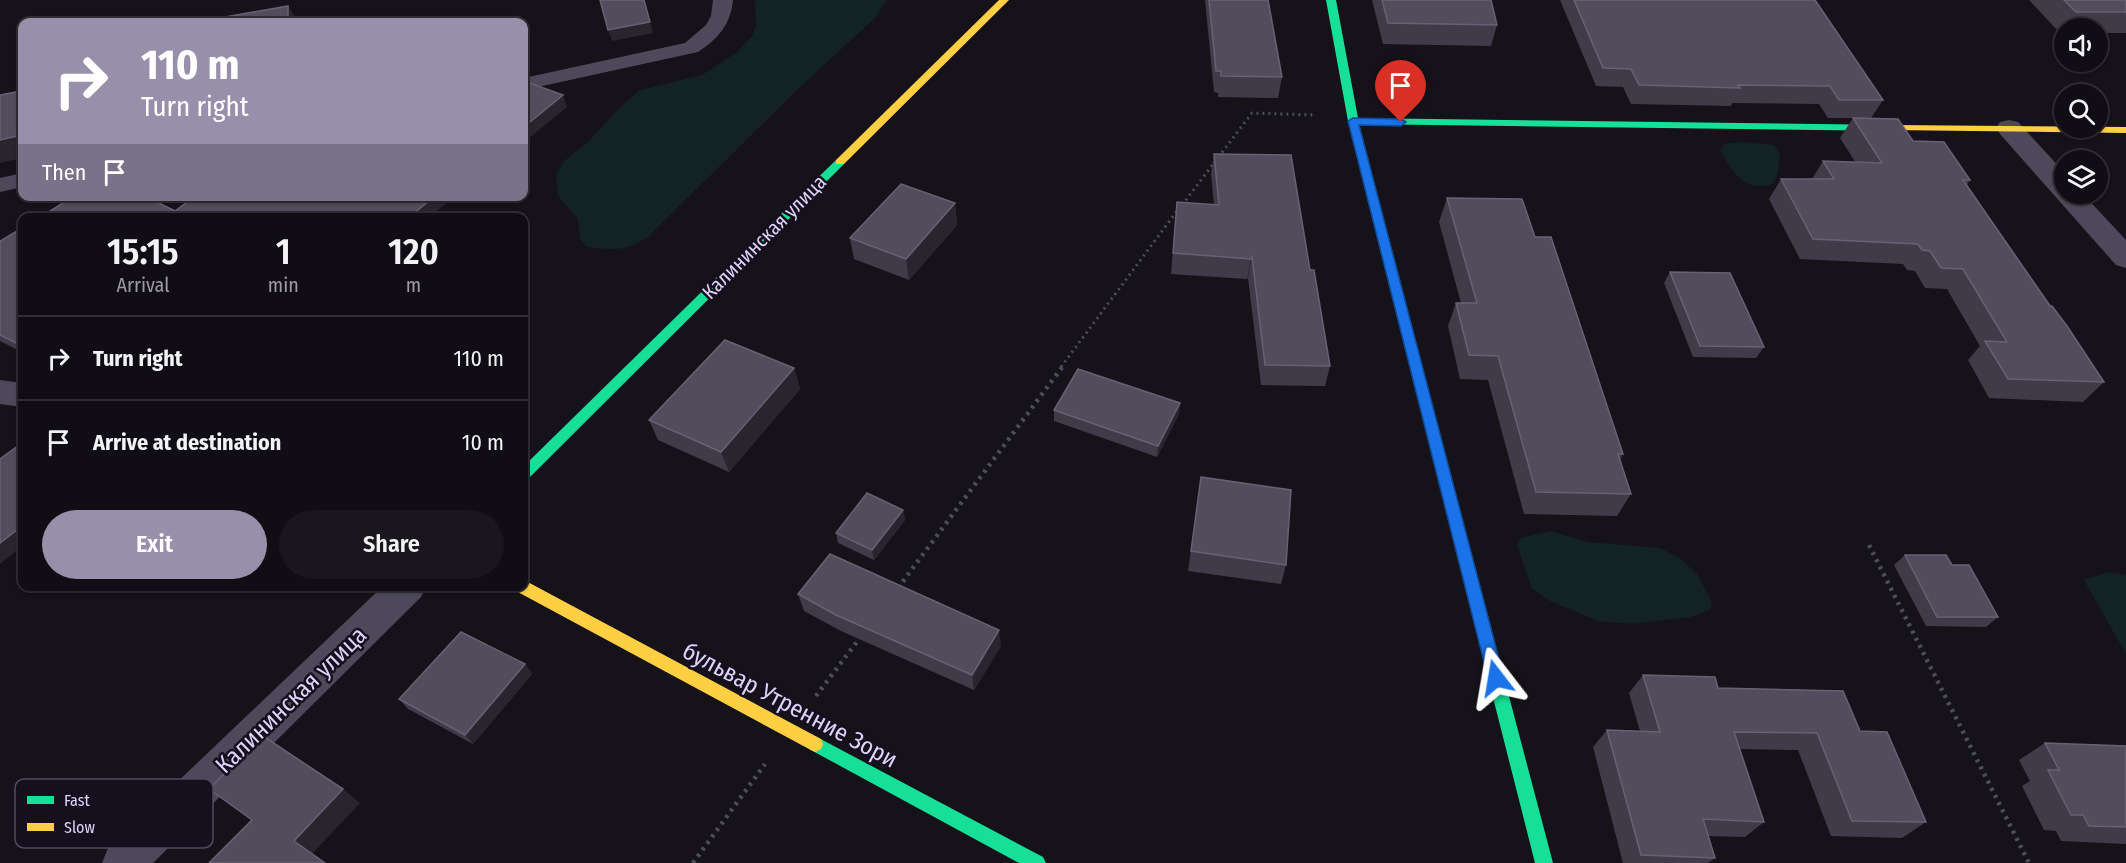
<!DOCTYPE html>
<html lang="en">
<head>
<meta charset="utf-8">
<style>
  :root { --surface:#100e14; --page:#19171d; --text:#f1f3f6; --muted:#9c9ca0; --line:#302e34; --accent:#988fab }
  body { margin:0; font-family:"Fira Sans Condensed",sans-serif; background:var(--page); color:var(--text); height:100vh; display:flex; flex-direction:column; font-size:22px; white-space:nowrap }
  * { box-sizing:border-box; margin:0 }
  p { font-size:20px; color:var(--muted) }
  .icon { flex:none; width:33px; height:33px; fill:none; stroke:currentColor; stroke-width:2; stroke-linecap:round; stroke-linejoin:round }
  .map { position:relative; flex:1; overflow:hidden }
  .details { position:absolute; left:18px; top:213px; width:510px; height:378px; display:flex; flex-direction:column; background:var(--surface); border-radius:12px; box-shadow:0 2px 4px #0004,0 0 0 2px var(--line) }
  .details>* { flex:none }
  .banner { position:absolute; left:18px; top:18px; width:510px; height:183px; border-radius:12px; box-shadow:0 2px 4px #0004,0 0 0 2px var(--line); background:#988fab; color:#fff; overflow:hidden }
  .fabs { position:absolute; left:2054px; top:18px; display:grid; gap:12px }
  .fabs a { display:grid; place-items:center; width:54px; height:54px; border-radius:50%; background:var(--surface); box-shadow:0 2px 4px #0004,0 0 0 2px var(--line); font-size:30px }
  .pin { position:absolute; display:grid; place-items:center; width:51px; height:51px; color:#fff; margin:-62px -26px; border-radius:50% 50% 50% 0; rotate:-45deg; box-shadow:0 0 6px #0007 }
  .pin .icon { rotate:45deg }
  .me { position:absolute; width:66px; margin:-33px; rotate:346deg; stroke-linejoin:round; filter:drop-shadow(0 0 4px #0008) }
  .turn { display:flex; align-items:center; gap:21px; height:126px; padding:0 24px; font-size:27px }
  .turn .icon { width:78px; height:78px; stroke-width:2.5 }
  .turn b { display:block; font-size:42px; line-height:51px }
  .then { display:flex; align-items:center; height:57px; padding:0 24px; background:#0003; gap:12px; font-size:22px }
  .eta { display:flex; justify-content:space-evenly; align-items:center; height:102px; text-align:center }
  .eta b { font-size:36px; font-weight:600; line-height:42px }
  .primary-button { display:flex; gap:12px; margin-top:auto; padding:12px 24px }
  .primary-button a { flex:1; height:69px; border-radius:36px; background:var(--accent); color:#fff; font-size:24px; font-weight:600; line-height:69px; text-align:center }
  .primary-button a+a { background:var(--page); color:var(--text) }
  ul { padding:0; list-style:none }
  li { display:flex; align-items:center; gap:18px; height:84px; padding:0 24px; border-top:2px solid var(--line) }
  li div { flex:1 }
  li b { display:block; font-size:22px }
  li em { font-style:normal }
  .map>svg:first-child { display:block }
  .green { fill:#132225 }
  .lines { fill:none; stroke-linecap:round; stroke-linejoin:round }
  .path-far1 { stroke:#494e5b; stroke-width:3; stroke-dasharray:2 4; stroke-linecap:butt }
  .path { stroke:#494e5b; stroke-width:4.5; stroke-dasharray:3 5; stroke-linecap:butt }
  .lane { fill:#4d495a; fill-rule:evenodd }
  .street { fill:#4d495a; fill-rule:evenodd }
  .fast { fill:#16e098; fill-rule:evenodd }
  .slow { fill:#ffcf43; fill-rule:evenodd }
  .wall { fill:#413b49 }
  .shaded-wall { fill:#29242e }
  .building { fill:#524c5c; stroke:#686175; stroke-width:1.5 }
  .route { fill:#1a73e8; stroke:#114b97; stroke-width:1.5 }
  .labels { text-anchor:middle; stroke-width:5; stroke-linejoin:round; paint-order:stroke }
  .street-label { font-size:20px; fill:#ded3f9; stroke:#150f1e }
  .near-street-label { font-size:24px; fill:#ded3f9; stroke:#150f1e }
  .key { fill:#150f1e; stroke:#514a60; stroke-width:1.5 }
  .key-label { font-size:16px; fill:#ded3f9 }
</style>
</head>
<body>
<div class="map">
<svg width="2126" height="863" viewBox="0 0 2126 863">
  <rect width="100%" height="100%" fill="#16121a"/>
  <!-- green -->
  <g class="green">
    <path d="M755,0H887L876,17L798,89L648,237C625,252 613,250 587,247L580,239L578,219L558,196L556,175L564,161L590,140L619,108L640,90L702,75L737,52L752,36L756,25Z"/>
    <path d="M1741,142L1774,145L1780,154C1779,162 1779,176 1774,182C1771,186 1766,186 1761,186C1739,187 1731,167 1720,151L1724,144Z"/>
    <polygon points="1551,531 1588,542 1660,548 1680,558 1697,574 1712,602 1710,610 1690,617 1632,624 1598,621 1550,601 1532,589 1517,545 1520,538"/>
    <polygon points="2108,572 2126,575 2126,654 2084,580"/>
  </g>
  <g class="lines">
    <!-- path-far1 -->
    <g class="path-far1">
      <polyline points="1182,205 1252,113 1315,115"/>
      <polyline points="1061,367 1177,211"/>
    </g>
    <!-- path -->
    <g class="path">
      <polyline points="1869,545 2029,863"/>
      <polyline points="898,588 1063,366"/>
      <polyline points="816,696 862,635"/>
      <polyline points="693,863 765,764"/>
    </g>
    <!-- lane -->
    <g class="lane">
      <path d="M713,0H733C731,24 718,39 698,52L524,90V78L685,43L706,25L711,16Z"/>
      <polygon points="22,173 22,187 0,192 0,178"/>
    </g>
    <!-- street -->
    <g class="street">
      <polygon points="2009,120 2018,122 2064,172 2064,194 2083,194 2126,240 2126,268 2116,265 2000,134 1996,128 2000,122"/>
      <polygon points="0,380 22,383 22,407 0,404"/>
      <polygon points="383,586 426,586 421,597 153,863 102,863 108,848"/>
    </g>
    <!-- fast -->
    <g class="fast">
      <polygon points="1326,0 1336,0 1358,118 1894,125 1899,128 1894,131 1359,124 1449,468 1447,472 1437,472 1435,468 1348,121"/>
      <polygon points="840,159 844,160 844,164 529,478 524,479 524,466 836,160"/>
      <polygon points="1493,659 1499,661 1501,666 1553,863 1535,863 1485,666 1487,661"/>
      <polygon points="815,736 1043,857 1046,863 1019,863 809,749 807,744 809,739"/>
    </g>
    <!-- slow -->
    <g class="slow">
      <polygon points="999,0 1009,0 844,164 836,164 836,160"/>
      <polygon points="1894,125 2126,127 2126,133 1890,130 1889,128"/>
      <polygon points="1442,462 1447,464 1449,468 1501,666 1499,671 1493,673 1487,671 1485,666 1435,468 1437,464"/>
      <polygon points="524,580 821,739 823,744 821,749 815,752 809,749 516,591 514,586 524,586"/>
    </g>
  </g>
  <!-- wall -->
  <g class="wall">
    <polygon points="1205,0 1268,0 1282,77 1278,98 1218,97 1218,93 1214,92"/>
    <polygon points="1372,0 1491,0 1497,25 1491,46 1383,44"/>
    <polygon points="1560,0 1815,0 1883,100 1871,118 1828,118 1819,104 1732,103 1731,106 1631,104 1623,87 1596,86"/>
    <polygon points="2029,0 2126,0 2126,33 2097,33 2097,28 2064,28 2064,33 2060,33"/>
    <polygon points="1853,118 1913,141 1970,180 1967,185 2104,382 2083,402 1989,398 1968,360 1980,346 1947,289 1925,288 1915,271 1907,270 1903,264 1800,259 1769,199 1781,179 1812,179 1823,161 1856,163 1840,138"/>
    <polygon points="1214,154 1310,270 1330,366 1325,386 1261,385 1248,278 1247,279 1171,274 1177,202 1214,205 1211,174"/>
    <polygon points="1447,198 1535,237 1623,454 1620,460 1631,494 1617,516 1524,514 1488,380 1460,379 1448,326 1456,303 1461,303 1439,222"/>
    <polygon points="955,203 957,225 909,280 854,259 850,238"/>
    <polygon points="22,228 22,352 0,341 0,241"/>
    <polygon points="1670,272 1764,347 1756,358 1693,357 1664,283"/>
    <polygon points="794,368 800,389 729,472 658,440 649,420"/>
    <polygon points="1180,403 1179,414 1157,457 1054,421 1054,410"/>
    <polygon points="1201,477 1286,565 1281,584 1188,571"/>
    <polygon points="903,510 905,520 874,560 838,543 836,533"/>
    <polygon points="1905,555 1998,617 1986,627 1926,626 1894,565"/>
    <polygon points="798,594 1001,646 974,690 841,631 804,611"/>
    <polygon points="525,664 532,674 473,744 408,709 399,699"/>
    <polygon points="1643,675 1718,688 1860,731 1926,822 1902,838 1831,836 1798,750 1739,749 1764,822 1745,837 1708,836 1715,858 1708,863 1623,863 1593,747 1607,730 1640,731 1629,693"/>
    <polygon points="2045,743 2126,746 2126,844 2061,841 2056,831 2044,830 2022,786 2030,781 2019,760"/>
  </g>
  <!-- shaded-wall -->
  <g class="shaded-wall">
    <polygon points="644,0 653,33 612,41 608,30"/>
    <polygon points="288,6 298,22 288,22"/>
    <polygon points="563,95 567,107 524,142 524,127"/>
    <polygon points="22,135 22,158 0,163 0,140"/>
    <polygon points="435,196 455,196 428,218 408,218"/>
    <polygon points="955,203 957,225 909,280 906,259"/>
    <polygon points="1252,257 1248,278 1247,279 1251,259"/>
    <polygon points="794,368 800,389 729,472 721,452"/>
    <polygon points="1180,403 1179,414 1157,457 1158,446"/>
    <polygon points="903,510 905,520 874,560 872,550"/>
    <polygon points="22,526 22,546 0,564 0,543"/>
    <polygon points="999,630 1001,646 974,690 972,675"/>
    <polygon points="525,664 532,674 473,744 465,735"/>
    <polygon points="343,789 360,803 312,854 294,841"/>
  </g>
  <!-- building -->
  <g class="building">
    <polygon points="600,0 644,0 650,22 608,30"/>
    <polygon points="1209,0 1268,0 1282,77 1221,76 1221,71 1216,71"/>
    <polygon points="1382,0 1491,0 1497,25 1388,23"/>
    <polygon points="1574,0 1815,0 1883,100 1839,100 1830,86 1738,85 1740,88 1639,85 1631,69 1603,68"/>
    <polygon points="2064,0 2126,0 2126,12 2076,12"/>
    <polygon points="288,6 288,22 197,22"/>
    <polygon points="524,81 563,95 524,127"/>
    <polygon points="22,91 22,135 0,140 0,95"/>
    <polygon points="1853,118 1898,119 1913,141 1944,142 1970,180 1963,180 2050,306 2052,306 2067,326 2104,382 2008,379 1985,341 2007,342 1963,269 1941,268 1930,251 1922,250 1918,244 1813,239 1781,179 1834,179 1823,161 1882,163"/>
    <polygon points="1214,154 1291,155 1310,270 1314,270 1330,366 1265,365 1252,257 1251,259 1173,253 1177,202 1219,205"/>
    <polygon points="901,184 955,203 906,259 850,238"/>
    <polygon points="74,196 145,196 175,211 195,196 435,196 408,218 39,218"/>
    <polygon points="1447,198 1522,199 1535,237 1551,237 1623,454 1618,454 1631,494 1536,492 1498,356 1469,355 1456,303 1477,303"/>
    <polygon points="22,228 22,346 0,335 0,241"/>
    <polygon points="1670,272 1730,273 1764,347 1700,346"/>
    <polygon points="725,340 794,368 721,452 649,420"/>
    <polygon points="1078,369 1180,403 1158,446 1054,410"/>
    <polygon points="22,443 22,526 0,543 0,459"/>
    <polygon points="1201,477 1291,490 1286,565 1191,551"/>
    <polygon points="867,493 903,510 872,550 836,533"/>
    <polygon points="830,554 999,630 972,675 836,615 798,594"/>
    <polygon points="1905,555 1946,555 1952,565 1969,565 1998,617 1937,617"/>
    <polygon points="461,632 525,664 465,735 399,699"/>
    <polygon points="1643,675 1715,677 1718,688 1843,691 1860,731 1887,732 1926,822 1852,821 1817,733 1734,732 1764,822 1703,819 1715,858 1641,855 1607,730 1660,732"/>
    <polygon points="263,736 343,789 294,841 325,863 209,863 252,820 209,789"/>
    <polygon points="2045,743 2126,746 2126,827 2089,826 2083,815 2071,815 2048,770 2059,770"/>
  </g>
  <!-- route -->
  <polygon class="route" points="1353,118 1401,119 1406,122 1401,126 1359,125 1504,678 1502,683 1496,685 1491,683 1488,678 1348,121"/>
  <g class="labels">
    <!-- street labels -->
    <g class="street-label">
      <text transform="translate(764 237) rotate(-45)" y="7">Калининская улица</text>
    </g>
    <!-- near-street labels -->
    <g class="near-street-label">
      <text transform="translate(291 700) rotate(-44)" y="8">Калининская улица</text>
      <text transform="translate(790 705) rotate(28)" y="8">бульвар Утренние Зори</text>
    </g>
  </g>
  <!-- legend -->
  <rect x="15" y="779" width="198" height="69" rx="9" class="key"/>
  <rect x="27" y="796" width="27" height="8" fill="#16e098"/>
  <rect x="27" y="823" width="27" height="8" fill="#ffcf43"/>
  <g class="key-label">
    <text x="64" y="806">Fast</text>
    <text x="64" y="833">Slow</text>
  </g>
</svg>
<div class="fabs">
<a><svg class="icon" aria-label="sound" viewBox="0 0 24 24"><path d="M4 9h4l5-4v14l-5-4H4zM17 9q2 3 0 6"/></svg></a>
<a><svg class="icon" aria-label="search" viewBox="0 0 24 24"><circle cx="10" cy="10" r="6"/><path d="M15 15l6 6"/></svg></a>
<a><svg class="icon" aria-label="layers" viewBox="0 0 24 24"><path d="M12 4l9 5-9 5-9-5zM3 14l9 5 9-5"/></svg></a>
</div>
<div class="pin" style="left:1401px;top:122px;background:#d93025"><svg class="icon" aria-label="arrive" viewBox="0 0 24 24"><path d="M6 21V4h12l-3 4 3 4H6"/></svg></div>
<svg class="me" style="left:1496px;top:678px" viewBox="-20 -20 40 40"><path d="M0-17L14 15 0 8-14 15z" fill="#1a73e8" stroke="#fff" stroke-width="4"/></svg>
<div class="banner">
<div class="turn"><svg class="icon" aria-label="right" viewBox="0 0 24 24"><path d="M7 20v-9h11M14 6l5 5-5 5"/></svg><div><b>110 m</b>Turn right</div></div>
<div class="then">Then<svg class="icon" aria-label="arrive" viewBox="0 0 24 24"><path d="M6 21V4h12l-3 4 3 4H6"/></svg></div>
</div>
<section class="details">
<div class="eta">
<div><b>15:15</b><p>Arrival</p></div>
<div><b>1</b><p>min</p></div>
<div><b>120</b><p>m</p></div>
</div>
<ul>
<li><svg class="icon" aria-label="right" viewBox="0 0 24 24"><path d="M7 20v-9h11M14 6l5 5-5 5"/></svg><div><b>Turn right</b></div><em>110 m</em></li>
<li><svg class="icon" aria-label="arrive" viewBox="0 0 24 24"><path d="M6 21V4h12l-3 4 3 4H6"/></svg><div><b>Arrive at destination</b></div><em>10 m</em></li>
</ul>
<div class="primary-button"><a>Exit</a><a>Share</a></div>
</section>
</div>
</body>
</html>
